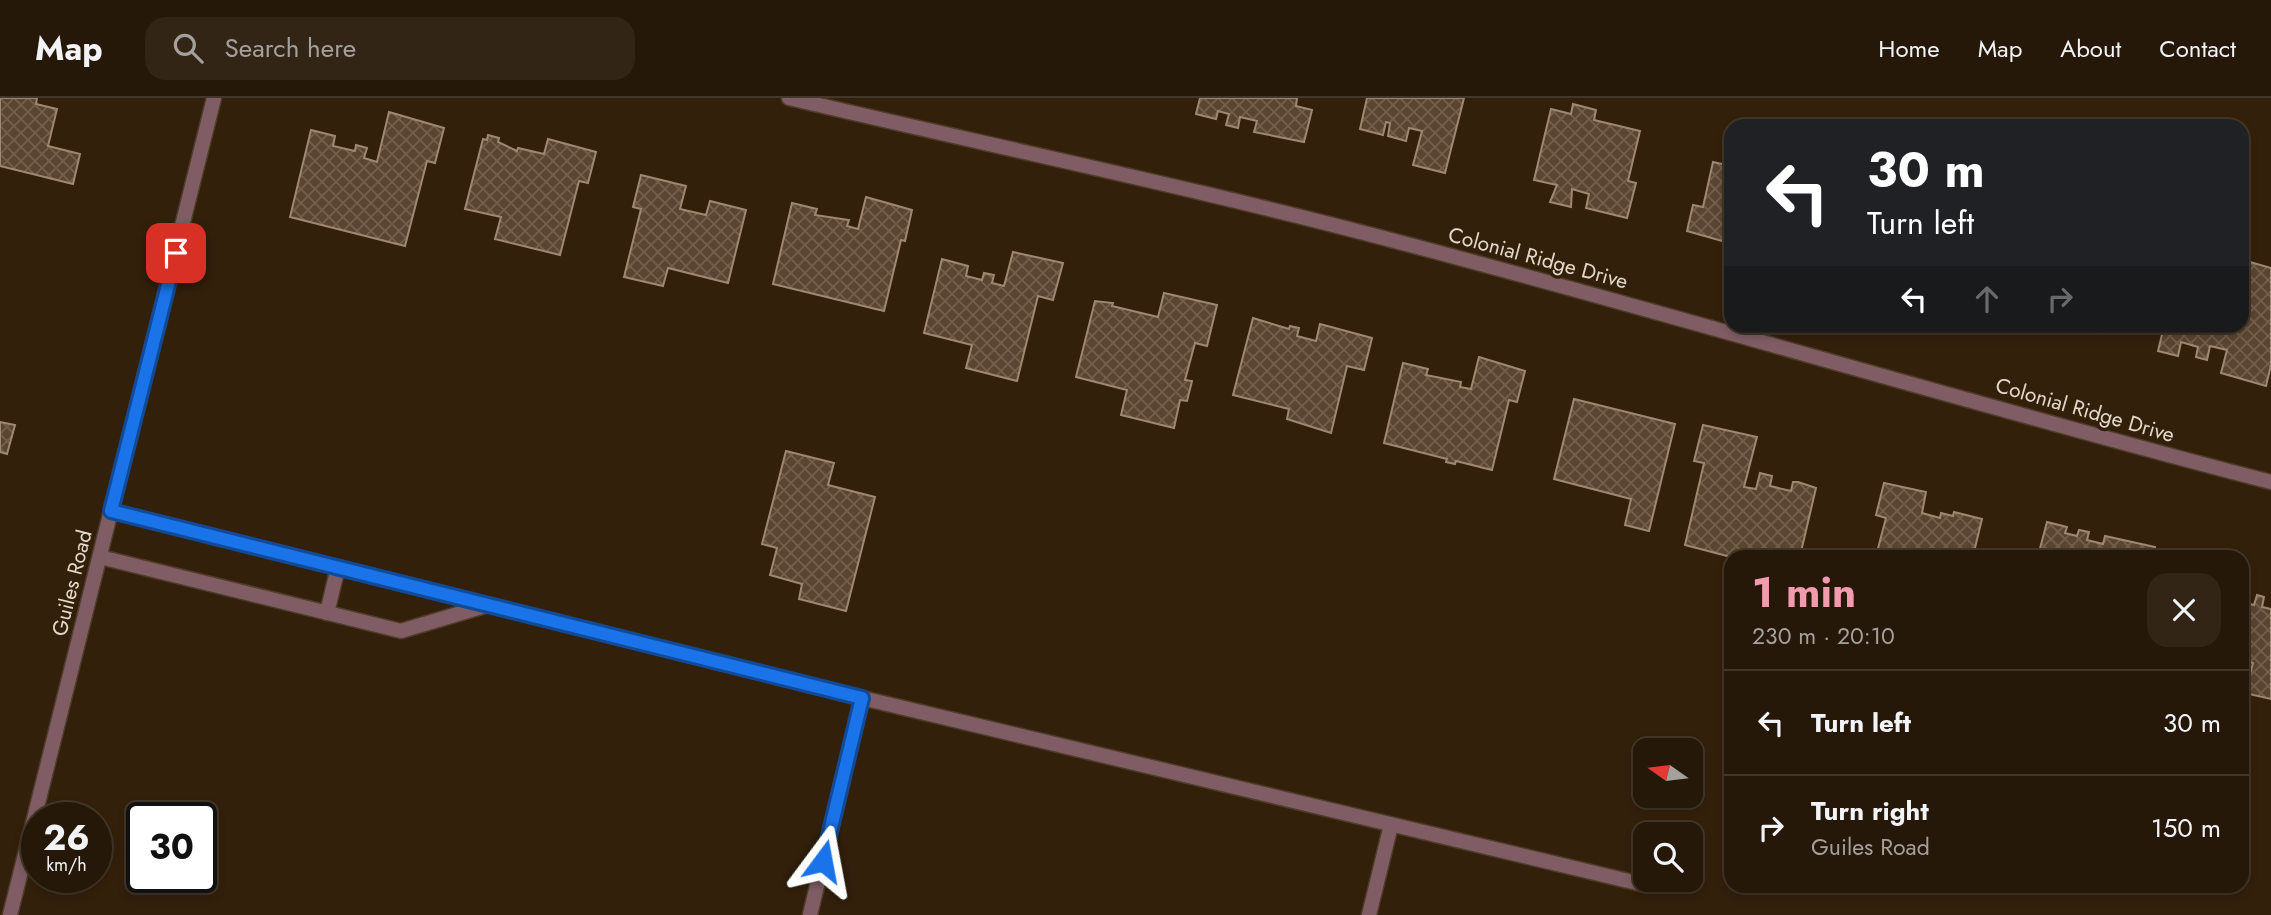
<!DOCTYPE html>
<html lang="en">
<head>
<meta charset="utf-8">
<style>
  :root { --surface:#261808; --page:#322516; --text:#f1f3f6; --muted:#a4a09c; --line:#423729; --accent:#f29aae }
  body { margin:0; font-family:Jost,sans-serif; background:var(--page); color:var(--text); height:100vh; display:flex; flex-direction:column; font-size:26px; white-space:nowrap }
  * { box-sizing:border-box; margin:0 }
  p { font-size:23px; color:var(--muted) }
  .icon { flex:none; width:38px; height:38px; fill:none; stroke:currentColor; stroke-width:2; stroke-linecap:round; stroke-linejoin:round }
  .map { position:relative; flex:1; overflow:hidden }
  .panel { position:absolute; left:1724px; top:452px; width:525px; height:343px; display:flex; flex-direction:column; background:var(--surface); border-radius:21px; box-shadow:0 4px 10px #0003,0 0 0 2px var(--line) }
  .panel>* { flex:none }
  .banner { position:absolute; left:1724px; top:21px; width:525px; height:214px; border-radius:21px; box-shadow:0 4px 10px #0003,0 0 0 2px var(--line); background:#202124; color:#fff; overflow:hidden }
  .needle { width:46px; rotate:284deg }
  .buttons { position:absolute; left:1633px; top:640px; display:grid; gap:14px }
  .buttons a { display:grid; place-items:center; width:70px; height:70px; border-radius:14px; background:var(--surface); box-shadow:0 4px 10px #0003,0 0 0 2px var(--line); font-size:35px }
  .speed { position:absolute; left:21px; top:704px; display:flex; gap:14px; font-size:35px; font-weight:700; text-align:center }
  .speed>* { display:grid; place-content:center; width:91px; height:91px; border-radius:50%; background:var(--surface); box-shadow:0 4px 10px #0003,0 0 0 2px var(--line); line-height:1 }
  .speed small { font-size:18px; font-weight:400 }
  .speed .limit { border:4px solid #111; border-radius:10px; background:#fff; color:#111 }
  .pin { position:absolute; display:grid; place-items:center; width:60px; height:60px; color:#fff; margin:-30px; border-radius:14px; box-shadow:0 4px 10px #0006 }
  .me { position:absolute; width:77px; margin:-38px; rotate:13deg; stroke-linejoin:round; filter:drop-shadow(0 0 5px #0008) }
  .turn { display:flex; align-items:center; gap:24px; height:147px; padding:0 28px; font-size:32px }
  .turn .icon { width:91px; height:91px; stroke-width:2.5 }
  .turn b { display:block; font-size:49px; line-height:60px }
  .lanes { display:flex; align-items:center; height:66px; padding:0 28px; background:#0003; justify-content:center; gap:35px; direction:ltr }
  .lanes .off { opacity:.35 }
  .round { display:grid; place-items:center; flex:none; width:74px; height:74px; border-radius:21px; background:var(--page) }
  .summary { display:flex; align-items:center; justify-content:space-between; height:119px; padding:0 28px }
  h1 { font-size:42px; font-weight:700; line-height:52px; color:var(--accent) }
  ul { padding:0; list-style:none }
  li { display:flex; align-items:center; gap:21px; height:105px; padding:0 28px; border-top:2px solid var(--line) }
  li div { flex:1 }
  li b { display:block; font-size:26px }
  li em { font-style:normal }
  header { display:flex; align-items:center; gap:42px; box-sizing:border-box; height:98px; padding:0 35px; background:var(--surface); border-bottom:2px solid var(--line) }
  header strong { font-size:33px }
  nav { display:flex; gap:38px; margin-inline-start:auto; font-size:24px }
  .search { width:490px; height:63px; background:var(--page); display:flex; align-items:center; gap:18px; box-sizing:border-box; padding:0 24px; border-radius:21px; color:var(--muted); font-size:26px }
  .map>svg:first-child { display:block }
  .building { fill:url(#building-cross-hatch); stroke:#9f8871; stroke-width:2 }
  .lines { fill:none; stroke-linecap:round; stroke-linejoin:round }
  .minor-casing { stroke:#4f3d2a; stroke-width:17 }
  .tertiary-casing { stroke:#4f3d2a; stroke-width:17 }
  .minor { stroke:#805d64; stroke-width:14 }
  .tertiary { stroke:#805d64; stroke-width:14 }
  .route-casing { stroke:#114b97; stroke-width:18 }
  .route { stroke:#1a73e8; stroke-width:12 }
  .labels { text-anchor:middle; stroke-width:7; stroke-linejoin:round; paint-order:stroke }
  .street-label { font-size:21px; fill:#e4d8cb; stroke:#33200b }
</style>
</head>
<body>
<header>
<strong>Map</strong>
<div class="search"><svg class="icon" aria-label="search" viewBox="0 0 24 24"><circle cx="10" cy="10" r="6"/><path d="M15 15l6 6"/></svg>Search here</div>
<nav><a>Home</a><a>Map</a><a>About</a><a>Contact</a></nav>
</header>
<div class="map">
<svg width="2271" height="817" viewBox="0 0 2271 817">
  <defs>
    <pattern id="building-cross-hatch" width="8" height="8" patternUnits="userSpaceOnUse" patternTransform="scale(1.75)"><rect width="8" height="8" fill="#5a4530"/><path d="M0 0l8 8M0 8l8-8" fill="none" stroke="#725f4d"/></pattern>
  </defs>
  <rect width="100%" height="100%" fill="#33200b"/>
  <!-- building -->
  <g class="building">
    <polygon points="0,0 37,0 36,6 57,11 48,48 80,56 73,86 0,68"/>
    <polygon points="1200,0 1297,0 1296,8 1312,12 1304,44 1254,34 1257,23 1240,19 1238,30 1226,27 1229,16 1218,13 1216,21 1196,16"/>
    <polygon points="1367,0 1464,0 1445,75 1413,67 1422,33 1409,30 1406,43 1388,38 1390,25 1386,24 1383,37 1360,31"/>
    <polygon points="1573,6 1596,12 1594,22 1640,33 1628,83 1636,85 1627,120 1586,110 1589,96 1572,91 1571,109 1550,104 1557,87 1534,82 1551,11 1571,16"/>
    <polygon points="389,14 444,30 435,65 427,63 405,148 290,119 311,32 335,38 333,48 355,53 356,47 367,50 364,60 377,64"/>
    <polygon points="488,37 499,40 498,44 517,53 518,50 544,56 548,41 596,54 588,85 579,83 560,157 495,141 501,119 465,111 483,41 487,42"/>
    <polygon points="1713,64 1731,68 1729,145 1687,133 1693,107 1703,109"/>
    <polygon points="641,77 686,88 680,111 706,117 710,103 746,112 728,185 668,170 663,188 624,179 641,111 633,109"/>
    <polygon points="866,99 912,112 905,143 901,142 884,213 773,186 792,105 817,111 815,117 849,122 847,128 858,131"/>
    <polygon points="1013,154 1063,165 1053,202 1038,198 1017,283 966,270 972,247 924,235 942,161 968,168 966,178 982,182 984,175 994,177 992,185 1004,188"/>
    <polygon points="2250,164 2271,170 2271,267 2266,288 2221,275 2227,252 2210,248 2207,262 2196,259 2198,249 2181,244 2178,258 2158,253 2164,228 2242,228 2242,174 2248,175"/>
    <polygon points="1164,195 1217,207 1207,248 1195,245 1185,282 1192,283 1187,303 1180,302 1174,330 1121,317 1127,292 1076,279 1095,203 1113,205 1112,208 1158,219"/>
    <polygon points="1253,220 1289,231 1290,228 1299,230 1297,238 1316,243 1320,226 1372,240 1364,272 1347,268 1331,335 1287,321 1289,311 1233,297"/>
    <polygon points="2082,228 2100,228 2098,236 2081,231"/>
    <polygon points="1479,259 1525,273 1517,304 1509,302 1492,372 1456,363 1455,366 1446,364 1447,361 1384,345 1403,265 1428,271 1426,277 1461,284 1460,289 1471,291"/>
    <polygon points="1574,301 1675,326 1649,433 1625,427 1631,401 1554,381"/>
    <polygon points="0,324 15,327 7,356 0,354"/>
    <polygon points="1703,327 1757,339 1744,389 1756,391 1760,375 1772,378 1770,388 1791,393 1793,384 1798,384 1816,390 1800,458 1731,459 1685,447 1704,365 1694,363"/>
    <polygon points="786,353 834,365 828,387 875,399 846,513 799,501 802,486 770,477 777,450 762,446"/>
    <polygon points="1884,385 1926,394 1922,415 1940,420 1941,415 1953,418 1954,414 1982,421 1973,458 1876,458 1886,420 1876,417"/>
    <polygon points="2047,424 2067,429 2065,435 2077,438 2079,432 2089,434 2087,442 2103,446 2105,438 2155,449 2153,458 2038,458"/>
    <polygon points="2257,497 2264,499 2262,509 2271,511 2271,601 2245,595 2253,565 2242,562 2242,504 2254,507"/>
  </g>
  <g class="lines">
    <defs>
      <g id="minor">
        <path d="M789,0C996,49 1205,92 1410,147C1698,223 1983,310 2271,384"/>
        <polyline points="111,413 862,600 810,817"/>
        <polyline points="100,459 401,533 488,507"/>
        <polyline points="327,515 338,469"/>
        <polyline points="862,600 1641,786"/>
        <polyline points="1369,817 1391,727"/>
      </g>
      <polyline id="tertiary" points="10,817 214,0"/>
    </defs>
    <!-- minor casing -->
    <use href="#minor" class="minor-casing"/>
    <!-- tertiary casing -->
    <use href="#tertiary" class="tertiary-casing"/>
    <!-- minor -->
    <use href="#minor" class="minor"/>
    <!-- tertiary -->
    <use href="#tertiary" class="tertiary"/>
  </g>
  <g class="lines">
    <defs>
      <polyline id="route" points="176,155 111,413 862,600 823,763"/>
    </defs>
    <!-- route casing -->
    <use href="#route" class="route-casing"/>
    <!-- route -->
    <use href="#route" class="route"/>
  </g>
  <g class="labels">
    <!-- street labels -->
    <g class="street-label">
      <text transform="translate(1538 160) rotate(15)" y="7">Colonial Ridge Drive</text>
      <text transform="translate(2085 312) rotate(16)" y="7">Colonial Ridge Drive</text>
      <text transform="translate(72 485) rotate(-76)" y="7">Guiles Road</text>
    </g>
  </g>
</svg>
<div class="buttons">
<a><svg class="needle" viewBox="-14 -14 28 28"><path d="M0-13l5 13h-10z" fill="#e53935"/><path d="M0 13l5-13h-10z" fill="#a4a09c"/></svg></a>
<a><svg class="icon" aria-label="search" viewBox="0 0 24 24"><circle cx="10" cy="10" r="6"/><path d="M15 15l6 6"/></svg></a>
</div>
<div class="speed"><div>26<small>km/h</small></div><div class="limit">30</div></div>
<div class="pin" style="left:176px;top:155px;background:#d93025"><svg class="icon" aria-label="arrive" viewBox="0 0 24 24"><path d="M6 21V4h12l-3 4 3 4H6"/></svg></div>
<svg class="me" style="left:823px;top:763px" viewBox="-20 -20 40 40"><path d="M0-17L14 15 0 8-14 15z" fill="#1a73e8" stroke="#fff" stroke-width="4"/></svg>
<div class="banner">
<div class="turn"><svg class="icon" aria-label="left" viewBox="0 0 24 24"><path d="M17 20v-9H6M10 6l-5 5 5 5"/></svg><div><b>30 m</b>Turn left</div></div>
<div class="lanes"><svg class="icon" aria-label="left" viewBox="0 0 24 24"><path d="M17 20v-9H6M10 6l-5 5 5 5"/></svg><svg class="icon off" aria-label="ahead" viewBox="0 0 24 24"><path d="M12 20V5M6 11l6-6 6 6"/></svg><svg class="icon off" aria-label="right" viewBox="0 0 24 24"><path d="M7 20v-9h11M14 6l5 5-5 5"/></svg></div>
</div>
<section class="panel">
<div class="summary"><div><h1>1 min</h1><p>230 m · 20:10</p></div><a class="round"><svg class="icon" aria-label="close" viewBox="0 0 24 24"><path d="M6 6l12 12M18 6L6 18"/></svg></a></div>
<ul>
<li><svg class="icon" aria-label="left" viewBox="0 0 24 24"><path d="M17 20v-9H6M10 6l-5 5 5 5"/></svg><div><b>Turn left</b></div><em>30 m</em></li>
<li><svg class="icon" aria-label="right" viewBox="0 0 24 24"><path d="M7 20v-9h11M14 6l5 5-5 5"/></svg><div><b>Turn right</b><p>Guiles Road</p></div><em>150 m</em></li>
</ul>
</section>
</div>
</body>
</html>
